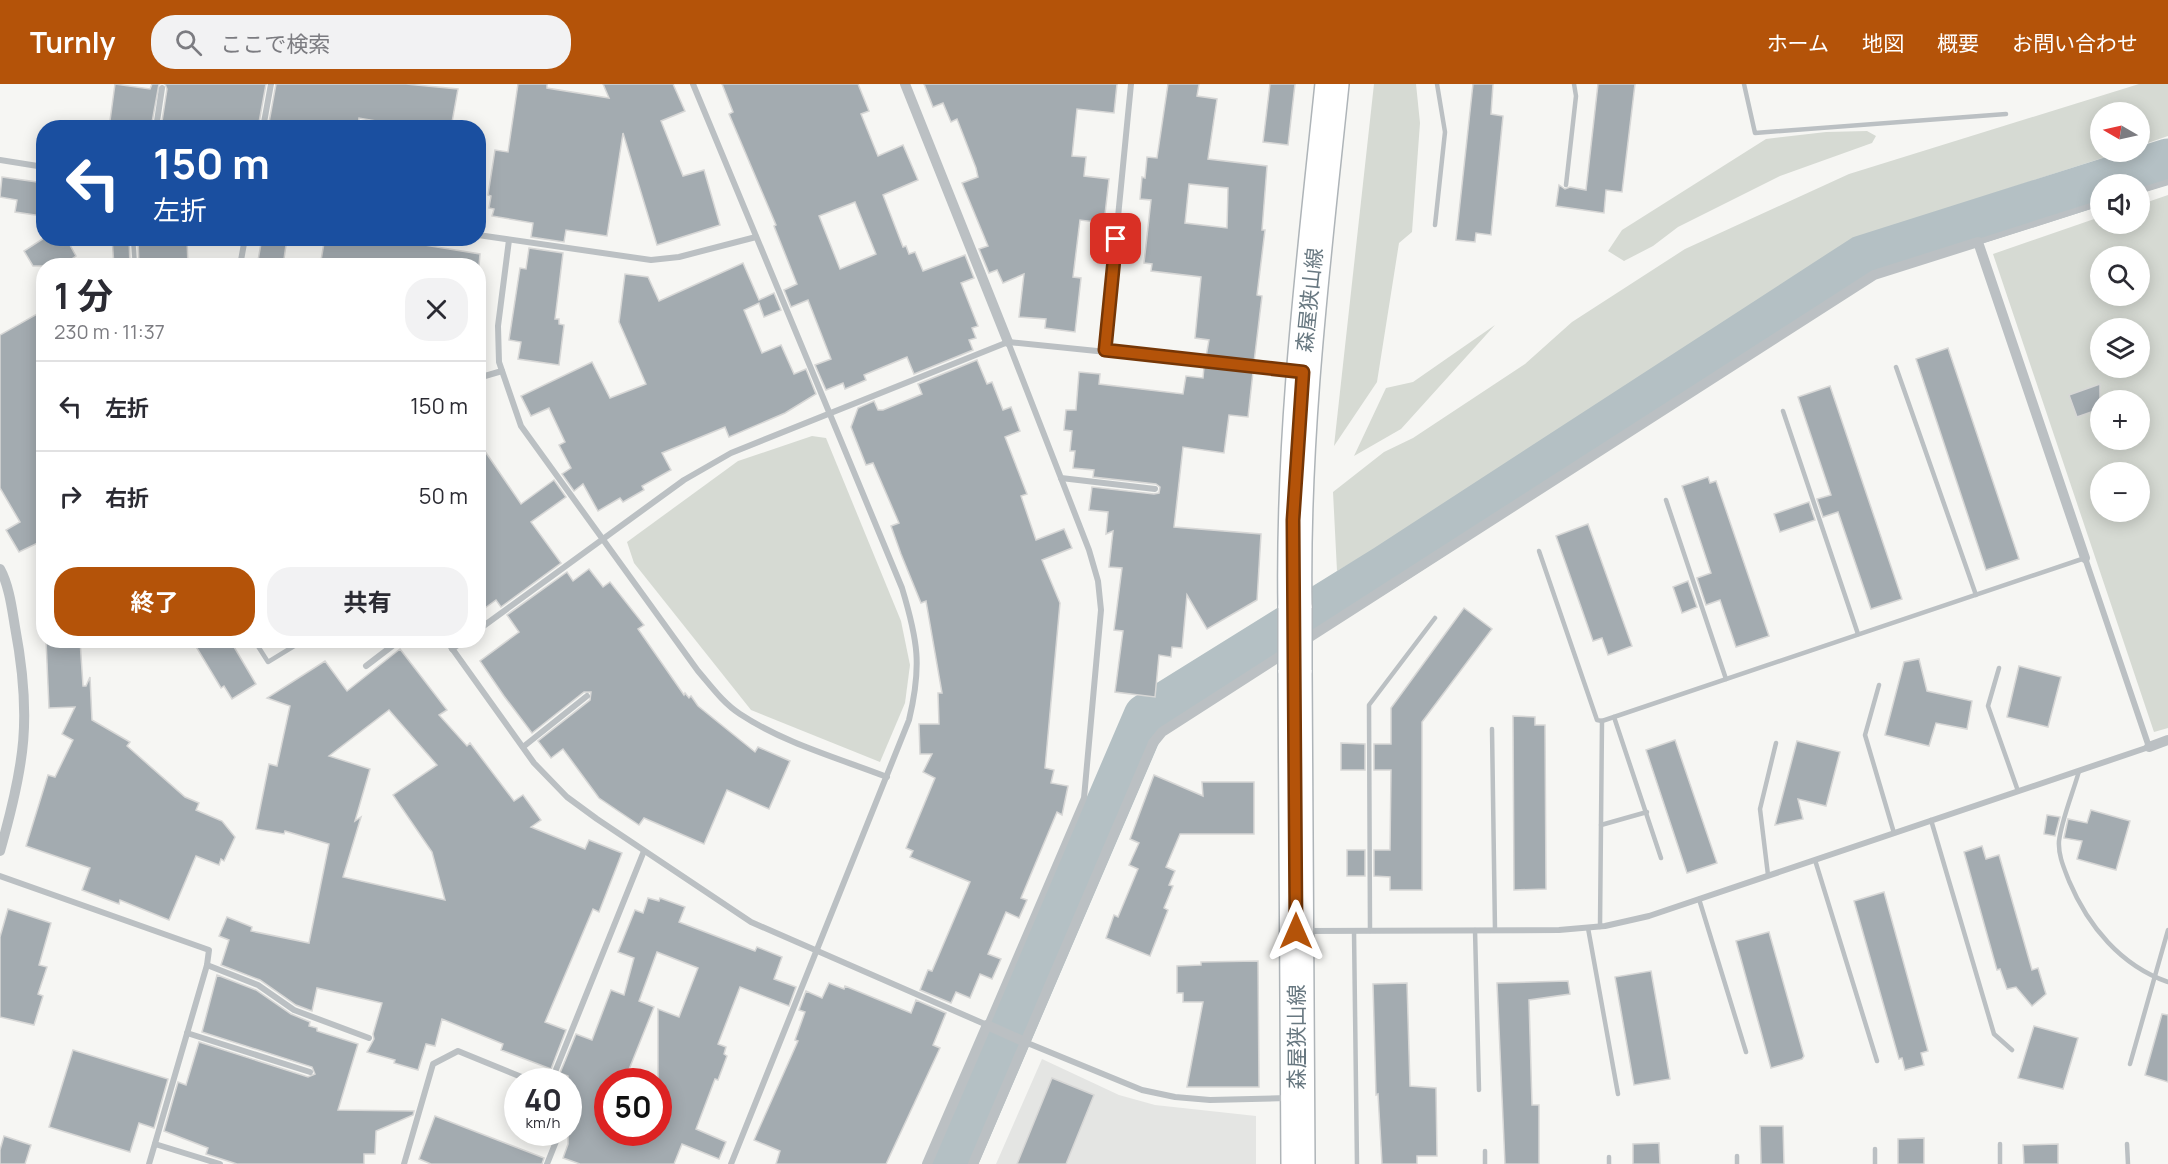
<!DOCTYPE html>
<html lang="ja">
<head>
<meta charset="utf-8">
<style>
  :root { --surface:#fff; --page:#f2f2f3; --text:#2b2b33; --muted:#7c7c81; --line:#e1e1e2; --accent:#b45309 }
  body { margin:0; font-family:Manrope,"Noto Sans JP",sans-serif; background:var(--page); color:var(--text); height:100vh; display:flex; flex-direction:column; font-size:22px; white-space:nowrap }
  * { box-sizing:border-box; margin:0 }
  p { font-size:20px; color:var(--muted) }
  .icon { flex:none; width:33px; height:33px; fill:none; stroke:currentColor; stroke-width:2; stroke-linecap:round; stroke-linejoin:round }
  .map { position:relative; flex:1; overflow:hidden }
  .drawer { position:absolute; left:36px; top:174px; width:450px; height:390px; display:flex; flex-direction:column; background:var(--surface); border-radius:24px; box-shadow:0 3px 15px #0003 }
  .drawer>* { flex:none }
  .guide { position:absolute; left:36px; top:36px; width:450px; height:126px; border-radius:24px; box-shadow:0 3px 15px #0003; background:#1a4fa0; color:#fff; overflow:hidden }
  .needle { width:39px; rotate:279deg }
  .fabs { position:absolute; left:2090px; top:18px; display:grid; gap:12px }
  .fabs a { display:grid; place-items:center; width:60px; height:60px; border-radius:50%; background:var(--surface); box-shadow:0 3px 15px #0003; font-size:30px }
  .speed { position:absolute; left:504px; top:984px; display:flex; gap:12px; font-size:30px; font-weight:700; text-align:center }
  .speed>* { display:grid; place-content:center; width:78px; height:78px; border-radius:50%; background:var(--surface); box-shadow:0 3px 15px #0003; line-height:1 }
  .speed small { font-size:15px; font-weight:400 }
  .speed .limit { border:9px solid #d22; background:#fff; color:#111 }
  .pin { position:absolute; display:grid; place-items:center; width:51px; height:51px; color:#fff; margin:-26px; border-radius:12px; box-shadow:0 3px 9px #0006 }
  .me { position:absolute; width:66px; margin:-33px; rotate:0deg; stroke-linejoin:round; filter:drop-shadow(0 0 4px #0008) }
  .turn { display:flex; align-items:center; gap:21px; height:126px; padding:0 18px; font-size:27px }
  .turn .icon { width:78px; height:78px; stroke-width:2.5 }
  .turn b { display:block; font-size:42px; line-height:51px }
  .round { display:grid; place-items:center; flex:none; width:63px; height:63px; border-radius:24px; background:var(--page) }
  .summary { display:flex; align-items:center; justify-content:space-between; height:102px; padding:0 18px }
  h1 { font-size:36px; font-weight:700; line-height:45px }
  .cta { display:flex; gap:12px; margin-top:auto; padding:12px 18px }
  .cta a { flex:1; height:69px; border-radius:24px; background:var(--accent); color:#fff; font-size:24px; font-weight:700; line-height:69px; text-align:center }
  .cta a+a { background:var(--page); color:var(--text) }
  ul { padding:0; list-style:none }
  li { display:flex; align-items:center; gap:18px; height:90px; padding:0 18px; border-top:2px solid var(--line) }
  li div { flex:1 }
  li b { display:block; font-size:22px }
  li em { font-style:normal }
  header { display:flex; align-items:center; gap:36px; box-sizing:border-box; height:84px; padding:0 30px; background:var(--accent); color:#fff }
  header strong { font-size:28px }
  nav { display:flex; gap:33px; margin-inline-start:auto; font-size:21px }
  .search { width:420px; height:54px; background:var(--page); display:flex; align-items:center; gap:15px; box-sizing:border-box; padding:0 21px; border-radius:24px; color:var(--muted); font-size:22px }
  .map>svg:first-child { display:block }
  .built { fill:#e4e5e3 }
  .green { fill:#d6dad3; fill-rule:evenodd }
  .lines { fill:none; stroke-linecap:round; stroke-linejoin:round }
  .river { stroke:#b4c0c4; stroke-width:45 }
  .building { fill:#a3abb0; stroke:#d7d7d6; stroke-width:1.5; fill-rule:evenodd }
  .secondary-casing { stroke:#aeb4b8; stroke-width:36 }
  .service { stroke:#bbc0c3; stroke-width:4.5 }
  .minor { stroke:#bbc0c3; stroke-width:6 }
  .tertiary { stroke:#bbc0c3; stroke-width:10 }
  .secondary { stroke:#fff; stroke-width:33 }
  .secondary-bridge-casing { stroke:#aeb4b8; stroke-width:36; stroke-linecap:butt }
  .secondary-bridge { stroke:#fff; stroke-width:33 }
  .route-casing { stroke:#753606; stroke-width:15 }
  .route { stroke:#b45309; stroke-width:10 }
  .labels { text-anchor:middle; stroke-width:6; stroke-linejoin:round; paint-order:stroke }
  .street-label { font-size:21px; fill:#687881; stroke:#fff }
</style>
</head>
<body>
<header>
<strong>Turnly</strong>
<div class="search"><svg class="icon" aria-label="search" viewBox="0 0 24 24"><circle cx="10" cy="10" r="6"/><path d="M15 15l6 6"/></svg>ここで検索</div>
<nav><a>ホーム</a><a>地図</a><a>概要</a><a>お問い合わせ</a></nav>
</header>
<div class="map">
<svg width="2168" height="1080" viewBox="0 0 2168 1080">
  <rect width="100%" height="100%" fill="#f6f6f3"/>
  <!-- built -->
  <polygon class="built" points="1042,975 1119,1011 1155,1021 1256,1032 1256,1080 996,1080"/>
  <!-- green -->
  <g class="green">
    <polygon points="1374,0 1416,0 1420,39 1412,148 1399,159 1377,298 1334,362"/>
    <polygon points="2139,0 2168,0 2168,52 2139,62 2139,28 2100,28 2100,68 2121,68 1859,153 1387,458 1337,487 1333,408 1384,368 1413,354 1525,280 1572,238 1685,165 1849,90"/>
    <polygon points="1867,47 1876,52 1872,59 1780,92 1678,143 1653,162 1624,177 1608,167 1622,146 1766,55 1826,48"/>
    <path d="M2168,111V644L2154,648L1993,170L2100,133V140H2139V121ZM2100,172H2139V212H2100ZM2100,244H2139V284H2100ZM2100,316H2139V356H2100ZM2100,388H2139V428H2100Z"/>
    <polygon points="1495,241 1401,345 1354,372 1386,304 1413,298"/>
    <polygon points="812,352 826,354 901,537 910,581 905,619 880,678 751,626 634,479 627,458 738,377"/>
  </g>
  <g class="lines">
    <!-- river -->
    <polyline class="river" points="954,1080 1146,632 1386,483 1862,174 2168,77"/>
  </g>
  <!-- building -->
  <g class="building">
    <polygon points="115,0 150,5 152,0 159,0 151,44 109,44"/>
    <polygon points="165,0 266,0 258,44 161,44 167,5"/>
    <polygon points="276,0 406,0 458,5 451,44 406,39 406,42 359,34 358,41 334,37 333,44 268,44"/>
    <polygon points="518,0 547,0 547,4 609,14 603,0 673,0 685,27 661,37 683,92 704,86 720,141 657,161 623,49 607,152 566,146 564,158 531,153 533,139 492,132 494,125 489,124 491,112 488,111 495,66 508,68"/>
    <path d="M722,0H858L869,27L861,30L878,72L903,61L918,96L883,111L903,163L906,162L909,170L915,168L923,187L965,171L974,194L961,199L978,242L972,244L976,254L969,256L973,266L914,290L907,273L864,291L866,296L845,305L843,299L826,306L815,281L831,275L808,216L791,223L784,206L797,200L774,142L776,141L729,30L733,28ZM855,118L876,170L840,185L819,132Z"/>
    <polygon points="924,0 1117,0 1114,29 1077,25 1072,72 1086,73 1084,92 1109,95 1104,139 1080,136 1073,193 1081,194 1075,248 1045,244 1046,235 1019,233 1024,190 1003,199 997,186 989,189 979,165 988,162 962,99 978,93 976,84 957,35 951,38 943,19 933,23"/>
    <path d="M1168,0H1199L1197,12L1217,15L1208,75L1267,82L1262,146H1265L1257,211L1262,212L1254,278L1206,273L1209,256L1195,254L1201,193L1151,187L1152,180L1144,179L1151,116L1140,115L1142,93L1145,94L1147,73L1157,74ZM1189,100L1228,104L1227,144L1185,139Z"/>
    <polygon points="1270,0 1295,0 1288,61 1263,58"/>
    <polygon points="1473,0 1493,0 1491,30 1503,32 1491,151 1476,149 1475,158 1456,156"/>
    <polygon points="1598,0 1635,0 1622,108 1606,106 1604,129 1556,122 1559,101 1565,105 1570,103 1586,106"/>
    <polygon points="2,93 44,99 42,132 15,128 17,116 0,113"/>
    <polygon points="44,154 66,154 76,172 61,182 33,182 24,167"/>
    <polygon points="112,154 129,154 130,182 114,182"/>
    <polygon points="138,154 187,154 188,182 139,182"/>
    <polygon points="262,154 287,154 283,182 257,182"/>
    <polygon points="329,154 404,154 425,158 424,161 480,170 479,182 320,182 324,159 328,160"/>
    <polygon points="529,164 563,169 555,235 559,235 559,240 564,241 559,281 518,275 521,258 509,256 520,184 526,185"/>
    <polygon points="743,179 759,216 774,209 781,226 764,233 759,219 744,226 762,269 781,261 794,290 806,285 816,310 785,329 729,353 725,343 662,369 671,386 642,402 644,406 623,418 620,414 598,427 583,400 574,407 562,390 571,384 559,361 565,358 549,324 531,332 521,312 592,278 610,314 646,300 619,238 625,190 648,193 659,217"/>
    <polygon points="44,226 44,456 19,468 6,446 20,438 0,404 0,251"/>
    <polygon points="1948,264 2019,475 1986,486 1916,275"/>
    <polygon points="977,276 987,300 992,298 1003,326 1011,323 1020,347 1005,353 1027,410 1021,412 1036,456 1064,445 1072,464 1042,476 1060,519 1045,684 1054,686 1051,699 1068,702 1062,731 1057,728 1021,814 1027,816 1019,834 1006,828 988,870 1001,875 992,895 980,890 970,914 956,908 951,919 920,906 928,886 932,887 970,798 910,773 913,767 906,764 935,694 923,688 932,670 920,670 919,640 939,640 938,609 942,609 926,517 921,519 901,470 891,442 899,439 873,379 866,381 851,343 858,324 874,317 878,326 883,326 922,310 918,300"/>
    <polygon points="1204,283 1253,288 1248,333 1229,331 1224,369 1183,363 1174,443 1261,450 1257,516 1207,545 1187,511 1182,564 1172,563 1171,573 1159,571 1155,613 1115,608 1123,547 1114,546 1122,484 1109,483 1113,447 1106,450 1108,428 1089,426 1092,403 1154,410 1159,409 1160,403 1156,400 1093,393 1094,386 1073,384 1075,367 1070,367 1072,347 1064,346 1066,326 1076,326 1079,288 1100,290 1099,300 1183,310 1186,292 1203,294"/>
    <polygon points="2100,300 2100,325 2077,333 2069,311"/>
    <polygon points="1830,302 1902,515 1871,525 1838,428 1823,433 1817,415 1831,411 1798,313"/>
    <polygon points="478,357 521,420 554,396 566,413 531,438 561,479 501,523 496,516 478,529"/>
    <polygon points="1708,393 1710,399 1716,397 1769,552 1736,563 1720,516 1706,521 1697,494 1711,489 1682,402"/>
    <polygon points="1809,418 1815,436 1780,448 1774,430"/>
    <polygon points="1588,440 1632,562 1608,571 1602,554 1593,557 1556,452"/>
    <polygon points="589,485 603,503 610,498 644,541 638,545 684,611 685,609 689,614 691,612 698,622 755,668 758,663 790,677 769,725 727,706 704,760 644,734 639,741 599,714 563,665 551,674 538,657 590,616 591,608 584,608 532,649 504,612 480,577 519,548 507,531 567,488 573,497"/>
    <polygon points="1688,497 1697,523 1682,529 1673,503"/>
    <polygon points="1464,524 1492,545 1422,638 1422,806 1390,806 1390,793 1374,792 1374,766 1390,766 1391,686 1374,686 1374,660 1391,660 1391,624"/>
    <polygon points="46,556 80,556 83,602 86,602 90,593 92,636 130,658 127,662 185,713 199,719 196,726 222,737 235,753 224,777 221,775 219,781 196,772 169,836 120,816 119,820 82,806 90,784 26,762 48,691 55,693 73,656 62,650 75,623 49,624"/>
    <polygon points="192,556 230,556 256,600 232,615 224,602 221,604"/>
    <path d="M400,565L447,626L439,631L467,662L470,659L514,717L523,711L541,736L531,743L585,765L589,756L622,769L599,828L593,825L545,938L566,946L551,985L501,966L503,960L442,935L435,962L426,960L418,986L394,979L395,976L367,968L374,955L373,950L382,919L317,904L312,927L296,921L260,896L221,881L229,856L219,852L227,833L252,843L251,847L309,859L329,760L285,747L284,750L256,745L269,680L277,682L290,622L267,614L325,577L347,607ZM389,626L437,681L393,711L432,768L445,816L343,793L361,733L355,737L370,685L329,672Z"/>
    <polygon points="1919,575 1927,607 1972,617 1967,645 1936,639 1929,662 1885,651 1904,578"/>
    <polygon points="2019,582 2061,593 2048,643 2007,633"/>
    <polygon points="1513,632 1535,633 1535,641 1545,641 1546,805 1514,806"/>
    <polygon points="1675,656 1717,779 1687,789 1646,666"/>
    <polygon points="1797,657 1840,668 1826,722 1798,715 1803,735 1775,741"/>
    <polygon points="1341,659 1365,660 1365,686 1341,686"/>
    <polygon points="1154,691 1203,712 1202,698 1254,698 1254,750 1180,750 1166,783 1175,787 1169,801 1173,802 1164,824 1168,826 1150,872 1106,854 1114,831 1118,833 1138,785 1129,781 1139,759 1130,755"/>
    <polygon points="2091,726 2130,737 2116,786 2077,775 2082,757 2064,754 2068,735 2087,739"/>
    <polygon points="2047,731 2060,733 2055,752 2044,750"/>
    <polygon points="1982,762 1986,775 1999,771 2032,886 2038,884 2046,910 2032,922 2016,903 2007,905 2000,885 1997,886 1964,768"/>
    <rect x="1347" y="766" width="18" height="26"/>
    <polygon points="1884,808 1928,967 1921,969 1924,981 1905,986 1902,974 1899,975 1854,817"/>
    <path d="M648,814L659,817L660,814L685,823L679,838L755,867L757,863L782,873L774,895L796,903L789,922L740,903L718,960L726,963L724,970L727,972L718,996L715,995L696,1045L726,1058L719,1075L682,1060L674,1080H580L563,1074L568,1060V992L560,989L576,950L592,956L611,906L624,911L634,874L618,868L635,826L643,829ZM657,868L698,884L679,933L658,925V1048H608V998H624L654,923L639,917Z"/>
    <polygon points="8,825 51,839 39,881 47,883 38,910 43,912 34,941 0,933 0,853"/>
    <polygon points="1769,848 1804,972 1802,975 1771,984 1736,857"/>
    <polygon points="1258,877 1259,1003 1187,1003 1203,918 1183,918 1183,909 1177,909 1177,882 1201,881 1201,878"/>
    <polygon points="1651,887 1670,995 1634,1001 1615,893"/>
    <polygon points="217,891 256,906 291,930 310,938 309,942 317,944 317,947 358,960 338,1026 414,1027 413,1031 376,1047 375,1070 364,1070 364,1080 237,1080 206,1070 208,1064 164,1047 178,998 186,1001 199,958 308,993 315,990 312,983 202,948"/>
    <polygon points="1568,897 1570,910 1529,916 1532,1021 1539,1021 1539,1080 1505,1080 1497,899"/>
    <polygon points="829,899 844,905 845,902 911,929 916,916 946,929 933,961 940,964 886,1080 776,1080 780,1067 754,1056 798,957 795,956 805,928 799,926 806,907 822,914"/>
    <polygon points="1407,899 1410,1002 1436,1004 1437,1072 1417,1072 1417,1080 1382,1080 1378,1010 1376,1011 1373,900"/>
    <polygon points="2162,930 2168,931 2168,998 2145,991"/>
    <polygon points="2034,942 2078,954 2063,1005 2018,994"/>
    <polygon points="73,966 168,995 154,1044 139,1039 130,1068 49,1043"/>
    <polygon points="1052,994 1094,1011 1066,1080 1017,1080"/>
    <polygon points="435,1032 544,1074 542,1080 431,1080 419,1075"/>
    <polygon points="1760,1042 1783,1042 1784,1080 1761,1080"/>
    <polygon points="4,1052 31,1061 25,1080 0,1080 0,1066"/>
    <polygon points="1924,1054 1924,1080 1898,1080 1898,1055"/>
    <polygon points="1659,1059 1660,1080 1633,1080 1633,1060"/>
    <polygon points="2058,1060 2058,1080 2024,1080 2023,1061"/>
  </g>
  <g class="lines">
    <defs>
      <g id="secondary">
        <path d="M1295,524C1292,348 1314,174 1332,0"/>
        <polyline points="1295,586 1298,1080"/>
      </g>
    </defs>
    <!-- secondary casing -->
    <use href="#secondary" class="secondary-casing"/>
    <!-- service -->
    <g class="service">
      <polyline points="1744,0 1755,49 2006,30"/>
      <polyline points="1566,101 1576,12 1574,0"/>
      <polyline points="1435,141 1445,48 1437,0"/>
      <polyline points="133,154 135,182"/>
      <polyline points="1896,283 1976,511"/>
      <polyline points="1783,327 1858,550"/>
      <polyline points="1666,416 1726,595"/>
      <polyline points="1539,467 1597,636 1602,637"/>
      <polyline points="254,556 268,578 304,556"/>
      <polyline points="1999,584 1988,622 2018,707"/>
      <polyline points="1879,601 1865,651 1894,749"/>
      <polyline points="1614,633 1661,774"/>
      <polyline points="1602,637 2085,474"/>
      <polyline points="1492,645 1495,846"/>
      <path d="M2079,687C2073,709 2062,734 2059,757C2058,771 2064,784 2069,797C2088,842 2121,882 2168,898"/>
      <polyline points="1931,736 1994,950 2012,966"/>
      <polyline points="1601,741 1647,728"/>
      <polyline points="1815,776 1877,977"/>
      <polyline points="1768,791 1760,725 1776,659"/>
      <polyline points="1699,815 1746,968"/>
      <polyline points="1600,843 1602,637"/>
      <polyline points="1588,844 1618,1010"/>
      <polyline points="1475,846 1479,1006"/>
      <polyline points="1354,847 1357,1080"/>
      <polyline points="1370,847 1369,621 1435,534"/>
      <polyline points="2130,980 2168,846"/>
      <polyline points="2000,1060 2000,1080"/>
      <polyline points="2127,1060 2128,1080"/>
      <polyline points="1875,1065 1875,1080"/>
      <polyline points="1485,1067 1485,1080"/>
      <polyline points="1737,1072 1737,1080"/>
      <polyline points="1609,1073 1609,1080"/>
    </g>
    <!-- minor -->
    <g class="minor">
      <path d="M693,0L902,504C918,557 922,582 909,636L731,1080"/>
      <polyline points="156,44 162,4"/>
      <polyline points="263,44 271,0"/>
      <polyline points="0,76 44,83"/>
      <polyline points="2139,107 2168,98"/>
      <polyline points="478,151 651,176 679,173 756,153"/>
      <path d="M509,156L498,242L499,278L521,342L698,587C711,602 723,619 740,630C784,659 838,674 887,693"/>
      <polyline points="1978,158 2100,119"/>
      <polyline points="240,182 245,154"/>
      <polyline points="1105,266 1131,0"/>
      <polyline points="478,294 502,287"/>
      <polyline points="1061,394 1155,405"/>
      <polyline points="478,546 684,396 731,369 1008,258 1293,287"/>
      <polyline points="446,556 534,679 567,713 597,735 751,838 987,941 1084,714 1101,526 1098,497 1089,466 1008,258"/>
      <polyline points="452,565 465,556"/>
      <polyline points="366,582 400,556"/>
      <polyline points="523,663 587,612"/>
      <polyline points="0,792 209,866 207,881 149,1080"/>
      <polyline points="1306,847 1559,846 1605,842 1649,832 2149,663 2085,474"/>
      <polyline points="207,881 258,901 294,926 369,954"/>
      <polyline points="187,949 310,988"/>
      <polyline points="1025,958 1142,1006 1175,1013 1210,1016 1287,1014"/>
      <polyline points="551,998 644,767"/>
      <polyline points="155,1060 220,1080"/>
      <polyline points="404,1080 433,980 458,967 534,998"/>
      <polyline points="547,1080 557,1055"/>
    </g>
    <!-- tertiary -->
    <g class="tertiary">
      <polyline points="905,0 1008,258"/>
      <path d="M0,485C9,501 12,525 15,543C32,633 25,680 0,767"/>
      <polyline points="2149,663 2168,656"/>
      <polyline points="927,1080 987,941 1025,958"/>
      <polyline points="973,1080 1153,659 1162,648 1874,191 1978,158 2085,474"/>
    </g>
    <!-- secondary -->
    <use href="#secondary" class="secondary"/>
    <defs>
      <polyline id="secondary-bridge" points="1295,524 1295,586"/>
    </defs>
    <!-- secondary-bridge casing -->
    <use href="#secondary-bridge" class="secondary-bridge-casing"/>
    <!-- secondary-bridge -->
    <use href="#secondary-bridge" class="secondary-bridge"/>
  </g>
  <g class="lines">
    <defs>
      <polyline id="route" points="1116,155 1105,266 1303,288 1293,436 1296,847"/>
    </defs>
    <!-- route casing -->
    <use href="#route" class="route-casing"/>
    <!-- route -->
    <use href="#route" class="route"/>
  </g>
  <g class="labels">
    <!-- street labels -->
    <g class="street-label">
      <text transform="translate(1310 216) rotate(-84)" y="7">森屋狭山線</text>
      <text transform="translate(1297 953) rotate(-90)" y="7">森屋狭山線</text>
    </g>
  </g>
</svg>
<div class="fabs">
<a><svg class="needle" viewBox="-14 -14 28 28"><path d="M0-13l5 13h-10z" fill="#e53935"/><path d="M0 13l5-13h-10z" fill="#7c7c81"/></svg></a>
<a><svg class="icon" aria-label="sound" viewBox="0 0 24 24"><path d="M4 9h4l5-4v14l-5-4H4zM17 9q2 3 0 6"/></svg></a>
<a><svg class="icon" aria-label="search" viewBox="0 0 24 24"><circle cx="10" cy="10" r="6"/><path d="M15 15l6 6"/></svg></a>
<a><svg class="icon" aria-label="layers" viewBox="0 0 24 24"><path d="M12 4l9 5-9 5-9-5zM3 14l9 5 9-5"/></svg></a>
<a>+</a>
<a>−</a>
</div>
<div class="speed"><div>40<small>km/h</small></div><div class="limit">50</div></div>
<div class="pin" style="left:1116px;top:155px;background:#d93025"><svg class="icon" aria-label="arrive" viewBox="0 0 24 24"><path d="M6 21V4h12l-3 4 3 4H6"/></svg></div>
<svg class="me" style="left:1296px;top:847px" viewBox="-20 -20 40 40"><path d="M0-17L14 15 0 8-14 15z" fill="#b45309" stroke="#fff" stroke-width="4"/></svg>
<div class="guide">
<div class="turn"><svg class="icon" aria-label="left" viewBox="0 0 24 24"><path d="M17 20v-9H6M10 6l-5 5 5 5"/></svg><div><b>150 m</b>左折</div></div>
</div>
<section class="drawer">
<div class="summary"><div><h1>1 分</h1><p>230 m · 11:37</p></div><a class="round"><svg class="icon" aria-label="close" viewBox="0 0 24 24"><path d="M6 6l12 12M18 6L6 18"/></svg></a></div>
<ul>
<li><svg class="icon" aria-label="left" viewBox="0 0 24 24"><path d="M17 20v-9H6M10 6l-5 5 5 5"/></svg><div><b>左折</b></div><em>150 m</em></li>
<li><svg class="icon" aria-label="right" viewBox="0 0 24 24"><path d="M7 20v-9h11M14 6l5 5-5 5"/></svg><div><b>右折</b></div><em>50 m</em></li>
</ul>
<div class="cta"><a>終了</a><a>共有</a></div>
</section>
</div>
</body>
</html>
